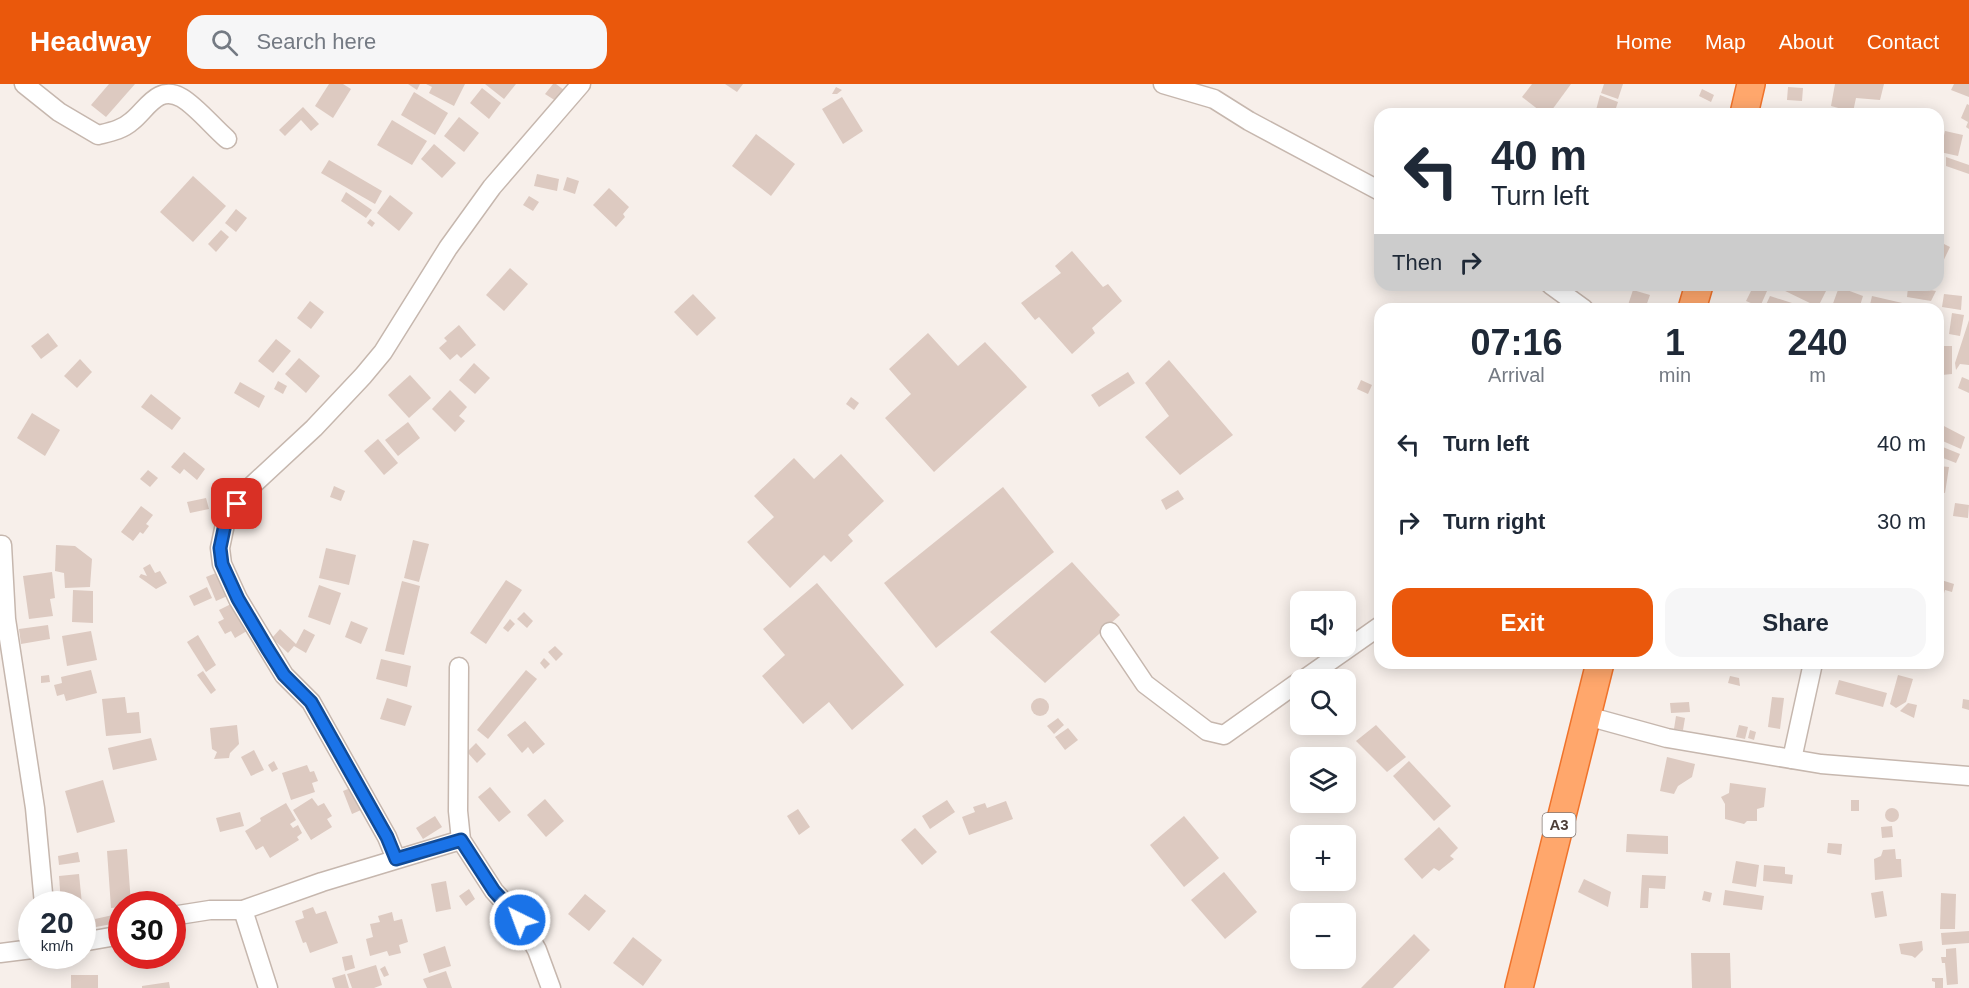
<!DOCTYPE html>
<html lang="en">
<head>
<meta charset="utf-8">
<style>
  :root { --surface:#fff; --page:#f6f6f7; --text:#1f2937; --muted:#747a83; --accent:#ea580c }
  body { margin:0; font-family:Arial,sans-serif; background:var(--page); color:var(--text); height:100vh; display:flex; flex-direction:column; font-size:22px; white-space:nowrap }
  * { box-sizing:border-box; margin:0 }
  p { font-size:20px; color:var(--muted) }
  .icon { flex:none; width:33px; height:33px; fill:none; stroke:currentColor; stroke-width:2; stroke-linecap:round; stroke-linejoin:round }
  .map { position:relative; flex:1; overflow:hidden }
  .details { position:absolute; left:1374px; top:219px; width:570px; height:366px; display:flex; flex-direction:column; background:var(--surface); border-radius:18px; box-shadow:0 3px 15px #0003 }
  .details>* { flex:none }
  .banner { position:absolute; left:1374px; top:24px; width:570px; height:183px; border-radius:18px; box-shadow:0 3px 15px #0003; background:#fff; color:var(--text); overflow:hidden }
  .tools { position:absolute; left:1290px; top:507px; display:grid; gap:12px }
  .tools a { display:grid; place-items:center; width:66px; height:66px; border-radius:12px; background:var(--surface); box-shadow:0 3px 15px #0003; font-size:30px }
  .speed { position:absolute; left:18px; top:807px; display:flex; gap:12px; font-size:30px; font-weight:700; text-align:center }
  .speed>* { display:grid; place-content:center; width:78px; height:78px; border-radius:50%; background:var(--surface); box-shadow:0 3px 15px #0003; line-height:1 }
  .speed small { font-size:15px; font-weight:400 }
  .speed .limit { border:9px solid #d22; background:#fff; color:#111 }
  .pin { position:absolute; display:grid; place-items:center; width:51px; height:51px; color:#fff; margin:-26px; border-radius:12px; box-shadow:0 3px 9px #0006 }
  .me { position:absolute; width:66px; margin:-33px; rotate:318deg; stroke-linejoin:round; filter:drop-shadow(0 0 4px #0008) }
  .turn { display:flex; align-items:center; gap:21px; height:126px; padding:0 18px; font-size:27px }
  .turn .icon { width:78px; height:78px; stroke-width:2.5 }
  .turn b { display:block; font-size:42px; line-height:51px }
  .then { display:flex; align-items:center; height:57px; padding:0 18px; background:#0003; gap:12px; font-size:22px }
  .eta { display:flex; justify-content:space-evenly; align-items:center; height:102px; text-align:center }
  .eta b { font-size:36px; font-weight:700; line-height:42px }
  .cta { display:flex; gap:12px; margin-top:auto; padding:12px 18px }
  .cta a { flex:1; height:69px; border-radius:18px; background:var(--accent); color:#fff; font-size:24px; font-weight:700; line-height:69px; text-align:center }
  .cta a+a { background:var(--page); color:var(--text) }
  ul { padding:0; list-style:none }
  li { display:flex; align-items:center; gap:18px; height:78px; padding:0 18px }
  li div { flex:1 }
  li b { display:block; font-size:22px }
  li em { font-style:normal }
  header { display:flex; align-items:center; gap:36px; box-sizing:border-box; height:84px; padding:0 30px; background:var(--accent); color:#fff }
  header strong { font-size:28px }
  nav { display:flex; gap:33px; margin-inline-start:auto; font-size:21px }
  .search { width:420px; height:54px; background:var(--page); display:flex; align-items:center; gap:15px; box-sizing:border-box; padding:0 21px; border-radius:18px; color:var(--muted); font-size:22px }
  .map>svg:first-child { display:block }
  .building { fill:#ddcac1 }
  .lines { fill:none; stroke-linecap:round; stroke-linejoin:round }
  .minor-casing { stroke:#c6b7ae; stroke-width:21 }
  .highway-casing { stroke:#f0732b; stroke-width:30 }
  .minor { stroke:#fff; stroke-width:18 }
  .highway { stroke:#ffa76c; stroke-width:27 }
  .route-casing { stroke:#114b97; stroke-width:15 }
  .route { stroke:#1a73e8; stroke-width:10 }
  .labels { text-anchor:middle; stroke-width:4.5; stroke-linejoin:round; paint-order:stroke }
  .shield { fill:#fff; stroke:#827873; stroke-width:1.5 }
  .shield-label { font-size:15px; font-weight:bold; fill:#4c3e37 }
</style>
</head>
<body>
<header>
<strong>Headway</strong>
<div class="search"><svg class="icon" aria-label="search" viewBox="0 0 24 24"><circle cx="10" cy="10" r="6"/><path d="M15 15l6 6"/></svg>Search here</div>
<nav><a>Home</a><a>Map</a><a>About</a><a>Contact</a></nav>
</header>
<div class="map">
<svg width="1969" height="904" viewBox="0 0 1969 904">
  <rect width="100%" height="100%" fill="#f7efea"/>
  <!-- building -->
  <g class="building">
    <polygon points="109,0 135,0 106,33 91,21"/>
    <polygon points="329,0 343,0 351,5 333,34 315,22"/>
    <polygon points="408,0 420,0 417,6"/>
    <polygon points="426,0 465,0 454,22 429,9 432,3"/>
    <polygon points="485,0 516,0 504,15"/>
    <polygon points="553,0 556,0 564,6 556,17 545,10"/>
    <polygon points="725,0 743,0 737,8"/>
    <polygon points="1532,0 1571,0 1549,30 1544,30 1522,13"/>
    <polygon points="1604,0 1623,0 1618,15 1601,9"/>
    <polygon points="1835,0 1884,0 1880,16 1856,14 1853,28 1831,22"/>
    <polygon points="1954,0 1969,0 1969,13 1951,6"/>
    <polygon points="836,3 842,6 837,10 832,10"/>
    <polygon points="1788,3 1803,4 1802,17 1787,16"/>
    <polygon points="482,4 501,19 489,35 470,19"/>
    <polygon points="1702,5 1714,11 1711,18 1699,12"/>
    <polygon points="414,8 448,29 435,51 401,31"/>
    <polygon points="1600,11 1618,18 1614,30 1595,30"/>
    <polygon points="842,13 863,47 843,60 822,25"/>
    <polygon points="1967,20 1969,21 1969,45 1966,43 1968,38 1961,34"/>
    <polygon points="303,23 319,40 311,47 301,36 285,52 279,46"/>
    <polygon points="459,33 479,49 464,68 444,52"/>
    <polygon points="392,36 427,57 412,81 377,61"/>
    <polygon points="1945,47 1963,51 1958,72 1940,68"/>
    <polygon points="756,50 795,80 771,112 732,82"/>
    <polygon points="434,60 456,79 442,94 421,75"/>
    <polygon points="1946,73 1969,81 1969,90 1946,82"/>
    <polygon points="329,76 382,107 375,120 321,89"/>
    <polygon points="537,90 559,95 557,107 534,102"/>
    <polygon points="193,92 226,122 193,158 160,128"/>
    <polygon points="567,93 579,97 575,110 563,106"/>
    <polygon points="609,104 629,123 623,130 625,133 616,143 593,121"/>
    <polygon points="346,108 372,126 366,134 341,117"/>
    <polygon points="390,111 413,129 399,147 377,129"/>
    <polygon points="529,112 539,118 533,127 523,121"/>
    <polygon points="236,125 247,134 236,148 225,139"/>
    <polygon points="370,135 375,139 372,143 367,139"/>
    <polygon points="221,146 229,153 216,168 208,160"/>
    <polygon points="1938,157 1950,163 1938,188"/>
    <polygon points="1072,167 1103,203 1108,200 1122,217 1092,244 1095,249 1072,270 1039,233 1035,236 1021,219 1061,189 1055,182"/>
    <polygon points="510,184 528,200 504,227 486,211"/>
    <polygon points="1754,201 1767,207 1760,223 1746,217"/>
    <polygon points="1773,201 1829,201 1818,223"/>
    <polygon points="1839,203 1863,212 1859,225 1831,225"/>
    <polygon points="1908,203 1936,207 1931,217 1907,213"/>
    <polygon points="1633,206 1650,211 1645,225 1628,221"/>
    <polygon points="693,210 716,234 697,252 674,228"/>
    <polygon points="1944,210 1962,212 1961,226 1942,223"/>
    <polygon points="1770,212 1792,219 1788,225 1764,225"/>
    <polygon points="1872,212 1924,224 1924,225 1869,225"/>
    <polygon points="310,217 324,228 311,245 297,234"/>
    <polygon points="1952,229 1964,231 1960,252 1949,250"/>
    <polygon points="1969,236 1969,281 1960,280 1956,286 1955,279"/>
    <polygon points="459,241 476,261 461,274 457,270 450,276 439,264 447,257 444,254"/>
    <polygon points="48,249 58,262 41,275 31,262"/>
    <polygon points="928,249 958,282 985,258 1027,303 934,388 885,334 911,310 889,285"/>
    <polygon points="276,255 291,267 273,289 258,277"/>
    <polygon points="1942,262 1952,262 1952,290 1942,291"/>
    <polygon points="299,274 320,292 306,309 285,290"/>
    <polygon points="80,275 92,288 77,304 64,292"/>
    <polygon points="1169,276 1233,351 1180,391 1145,353 1169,332 1145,299"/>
    <polygon points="474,279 490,294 475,310 459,296"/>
    <polygon points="1128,288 1135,299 1099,323 1091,311"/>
    <polygon points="410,291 431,314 409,334 388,311"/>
    <polygon points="1962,293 1969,296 1969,309 1958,304"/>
    <polygon points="1361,296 1372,301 1368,310 1357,305"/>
    <polygon points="278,297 287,302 283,310 274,305"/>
    <polygon points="240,298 265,312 259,324 234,309"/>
    <polygon points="450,306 467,323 459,332 465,337 455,348 432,325"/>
    <polygon points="151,310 181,334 172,346 141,323"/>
    <polygon points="851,313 859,319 854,326 846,320"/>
    <polygon points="32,329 60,346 45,372 17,354"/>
    <polygon points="408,338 420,354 398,372 385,356"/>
    <polygon points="1942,341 1965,353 1961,365 1938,355 1938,349"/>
    <polygon points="378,355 398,379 384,391 364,367"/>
    <polygon points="1938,361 1960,370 1956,379 1938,372"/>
    <polygon points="184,368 205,385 197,396 184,385 180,390 171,383"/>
    <polygon points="841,370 884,417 848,451 853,457 831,478 824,471 790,504 747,458 774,433 754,412 794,374 814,395"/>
    <polygon points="1938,382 1949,383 1945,409 1938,408"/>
    <polygon points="148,386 158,394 150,403 140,395"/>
    <polygon points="334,402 345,407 341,417 330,413"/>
    <polygon points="1003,403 1054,468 936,564 884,499"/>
    <polygon points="1178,406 1184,415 1166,426 1161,416"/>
    <polygon points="206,414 209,425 190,429 187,418"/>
    <polygon points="1955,419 1969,421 1968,434 1953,432"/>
    <polygon points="141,422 153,431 146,440 149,442 143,450 140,448 133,457 121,448"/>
    <polygon points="413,456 429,460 419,498 404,494"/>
    <polygon points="56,461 75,462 92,475 90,503 65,504 64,489 55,487"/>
    <polygon points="326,464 356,471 349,501 319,494"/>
    <polygon points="1072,478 1120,531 1045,599 990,548"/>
    <polygon points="150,480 155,489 160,487 167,499 156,505 139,493 141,490 147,492 143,484"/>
    <polygon points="221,487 232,510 216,517 206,493"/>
    <polygon points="52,488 55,514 50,515 53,532 29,535 23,492"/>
    <polygon points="1938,495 1954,500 1952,508 1945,506 1939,527"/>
    <polygon points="506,496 522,506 486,560 470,549"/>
    <polygon points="402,497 420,502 404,571 385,567"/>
    <polygon points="817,499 904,601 852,646 829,618 803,640 762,592 785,571 763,545"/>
    <polygon points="319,501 341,509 330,541 308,533"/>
    <polygon points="207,503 212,514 194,522 189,512"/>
    <polygon points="73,506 93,507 93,539 72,538"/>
    <polygon points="237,517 252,544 235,554 231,547 225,550 218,538 224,535 219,526"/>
    <polygon points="524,528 533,537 527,544 517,535"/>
    <polygon points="510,535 515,540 508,548 503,544"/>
    <polygon points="351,537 368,544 361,560 345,553"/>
    <polygon points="48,541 50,555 21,560 19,545"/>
    <polygon points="280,545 296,560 304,545 315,551 306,569 294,562 288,569 272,554"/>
    <polygon points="91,547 97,576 67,582 62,552"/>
    <polygon points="198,551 216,581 206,588 187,558"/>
    <polygon points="555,562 563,570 556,577 548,568"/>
    <polygon points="544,574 550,580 545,585 540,579"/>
    <polygon points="381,575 411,582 407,603 376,595"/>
    <polygon points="91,586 97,609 66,617 64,610 57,612 54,601 62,599 61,593"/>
    <polygon points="526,586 537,595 488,655 477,646"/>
    <polygon points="203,587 216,606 211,610 197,591"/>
    <polygon points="49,591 50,598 41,599 41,592"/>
    <polygon points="1898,591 1913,595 1906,618 1896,624 1890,620"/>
    <polygon points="1730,592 1739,594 1740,602 1728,599"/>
    <polygon points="1839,596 1887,609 1883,623 1835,610"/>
    <polygon points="125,613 127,629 139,628 141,649 106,652 102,615"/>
    <polygon points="1772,613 1784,614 1780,645 1768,643"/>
    <polygon points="387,614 412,622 405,642 380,635"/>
    <circle cx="1040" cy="623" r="9"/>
    <polygon points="1963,615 1969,616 1969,626 1962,624"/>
    <polygon points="1689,618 1690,628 1671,629 1670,619"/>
    <polygon points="1908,619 1917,621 1914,634 1900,627"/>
    <polygon points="1676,632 1685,634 1683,646 1674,645"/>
    <polygon points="1058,634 1064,641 1054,650 1047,642"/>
    <polygon points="525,637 545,660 533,670 528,663 522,669 507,651"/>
    <polygon points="237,641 239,660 230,669 229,674 214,675 217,668 212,665 210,644"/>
    <polygon points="1376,641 1406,673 1387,688 1356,657"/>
    <polygon points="1739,641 1748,643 1745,655 1736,653"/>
    <polygon points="1068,644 1078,656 1065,666 1055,653"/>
    <polygon points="1750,646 1756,648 1754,656 1748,654"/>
    <polygon points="151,654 157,676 113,686 108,664"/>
    <polygon points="476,659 486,670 477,679 467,668"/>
    <polygon points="254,666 264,686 251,692 241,673"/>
    <polygon points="1667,673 1695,680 1692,693 1678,702 1674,710 1660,707"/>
    <polygon points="274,677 278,685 272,688 268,681"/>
    <polygon points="1409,677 1451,722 1434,737 1393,692"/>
    <polygon points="307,681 310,688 314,687 318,697 312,699 315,708 291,716 282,689"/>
    <polygon points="103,696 115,738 77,749 65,707"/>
    <polygon points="1730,699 1766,704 1764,723 1757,725 1757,737 1747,737 1744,740 1725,735 1725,720 1721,713 1729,709"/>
    <polygon points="353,703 361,726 352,730 343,707"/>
    <polygon points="490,703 511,728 499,738 478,713"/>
    <polygon points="312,714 318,722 324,719 332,732 327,735 332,743 311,756 293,726"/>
    <polygon points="545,715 564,737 546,753 527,731"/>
    <polygon points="947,716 955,728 930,745 922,732"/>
    <rect x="1851" y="716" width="8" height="11"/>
    <polygon points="1006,717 1013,735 969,751 962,733 975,728 973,723 985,719 987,724"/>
    <polygon points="286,719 296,736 290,740 293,744 298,741 302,749 297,753 299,756 270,774 263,762 256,766 245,747 261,737 260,734"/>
    <circle cx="1892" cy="731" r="7"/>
    <polygon points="798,725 810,743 799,751 787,732"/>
    <polygon points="240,728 244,742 220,748 216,734"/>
    <polygon points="435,732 442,743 423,755 416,744"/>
    <polygon points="1184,732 1219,774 1184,803 1150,761"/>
    <polygon points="1892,742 1893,753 1882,754 1881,743"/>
    <polygon points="1439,743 1458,764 1450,772 1454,775 1439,787 1434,784 1422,795 1404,775"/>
    <polygon points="915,744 937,768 922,781 901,756"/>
    <polygon points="1627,750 1668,752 1668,770 1626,768"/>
    <polygon points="1828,759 1842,760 1841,771 1827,769"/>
    <polygon points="127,765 131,820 122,820 122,823 111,824 107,767"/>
    <polygon points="1895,765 1896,775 1901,775 1902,793 1875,796 1874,775 1881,772 1883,766"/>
    <polygon points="78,768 80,778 59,781 58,772"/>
    <polygon points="1736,777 1759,781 1756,803 1732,799"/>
    <polygon points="1764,781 1785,783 1785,790 1793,791 1792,800 1763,797"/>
    <polygon points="1224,788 1257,828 1225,855 1191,816"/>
    <polygon points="79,790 82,820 61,820 59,792"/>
    <polygon points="1642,791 1666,792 1665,805 1649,804 1648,824 1640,824"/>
    <polygon points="1584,795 1611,808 1608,823 1578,808"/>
    <polygon points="446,797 451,825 436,828 431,800"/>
    <polygon points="469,805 475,815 466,822 459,812"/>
    <polygon points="1725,806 1764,812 1762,826 1723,821"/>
    <polygon points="1704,807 1712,809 1710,818 1702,816"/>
    <polygon points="1883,807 1887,832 1875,834 1871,809"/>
    <polygon points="1941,809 1956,810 1955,845 1940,845"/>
    <polygon points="585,810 606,827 589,847 568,830"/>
    <polygon points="313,823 316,830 326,827 338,859 310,869 306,858 303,859 295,837 304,834 302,827"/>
    <polygon points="392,828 394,837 402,835 408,858 399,861 401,869 389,872 387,867 370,872 366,855 373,853 370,840 380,838 378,832"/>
    <polygon points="122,829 122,838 96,843 95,835"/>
    <polygon points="1969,847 1969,859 1942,861 1941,849"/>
    <polygon points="1414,850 1430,866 1393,904 1361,904"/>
    <polygon points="633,853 662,876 643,902 613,879"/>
    <polygon points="1922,857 1923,866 1915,874 1912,872 1901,870 1899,860"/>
    <polygon points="445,862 451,882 429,889 423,870"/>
    <polygon points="1956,864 1958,900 1947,901 1945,879 1942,879 1941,873 1946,873 1946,865"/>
    <polygon points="1691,869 1730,869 1731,904 1692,904"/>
    <polygon points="352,871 355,884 345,887 342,873"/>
    <polygon points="376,881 382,901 374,904 352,904 347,890"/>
    <polygon points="385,882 389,891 384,893 380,885"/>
    <polygon points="446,887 452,904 427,904 423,895"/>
    <polygon points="345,890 349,904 335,904 332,894"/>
    <rect x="71" y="891" width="27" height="13"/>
    <polygon points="1932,894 1943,894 1943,904 1935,904 1935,898 1932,897"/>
    <polygon points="169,898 170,904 142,904 142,902"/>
  </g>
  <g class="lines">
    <defs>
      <g id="minor">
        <path d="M24,0L59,28L98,51C110,48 122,46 132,37C147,25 158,0 182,14C197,23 213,43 227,55"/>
        <polyline points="1163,0 1214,15 1249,37 1380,107"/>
        <polyline points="1551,201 1584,225"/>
        <polyline points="0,461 2,461 6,535 35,724 44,820"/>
        <polyline points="1110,548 1145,600 1207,647 1224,651 1300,597"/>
        <polyline points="459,583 458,727 461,756 494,807 520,836 537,866 551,904"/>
        <polyline points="1303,596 1380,542"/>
        <polyline points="1587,632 1667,654 1821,680 1969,692"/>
        <polyline points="1792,675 1813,579"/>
        <polyline points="396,775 387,753 311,618 284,591 238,515 222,480 220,464 225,440 244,409 314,344 363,292 383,268 448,164 492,103 581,0"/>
        <polyline points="243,826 268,904"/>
        <polyline points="172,832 210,826 243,826 322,798 461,756"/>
        <polyline points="82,858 122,851"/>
        <polyline points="0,869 32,865"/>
      </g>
      <g id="highway">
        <polyline points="1744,30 1751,0"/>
        <polyline points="1692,225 1699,201"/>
        <polyline points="1519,904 1600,579"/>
      </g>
    </defs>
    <!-- minor casing -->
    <use href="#minor" class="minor-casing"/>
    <!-- highway casing -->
    <use href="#highway" class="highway-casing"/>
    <!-- minor -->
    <use href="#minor" class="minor"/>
    <!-- highway -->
    <use href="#highway" class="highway"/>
  </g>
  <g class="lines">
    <defs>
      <polyline id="route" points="237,420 225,440 220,464 222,480 238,515 267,564 284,591 311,618 387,753 396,775 461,756 494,807 520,836"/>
    </defs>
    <!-- route casing -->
    <use href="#route" class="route-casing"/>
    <!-- route -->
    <use href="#route" class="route"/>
  </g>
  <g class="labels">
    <!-- shield labels -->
    <rect class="shield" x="1542.5" y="729" width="33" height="24" rx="4.5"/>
    <g class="shield-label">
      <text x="1559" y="746">A3</text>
    </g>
  </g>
</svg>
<div class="tools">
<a><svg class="icon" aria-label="sound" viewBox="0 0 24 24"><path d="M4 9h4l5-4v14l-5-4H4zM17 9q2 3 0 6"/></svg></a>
<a><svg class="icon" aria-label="search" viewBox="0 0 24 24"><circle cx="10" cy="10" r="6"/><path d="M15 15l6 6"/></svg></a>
<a><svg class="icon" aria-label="layers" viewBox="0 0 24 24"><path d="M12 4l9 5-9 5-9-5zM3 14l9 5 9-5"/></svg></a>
<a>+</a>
<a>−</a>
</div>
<div class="speed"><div>20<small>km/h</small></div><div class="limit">30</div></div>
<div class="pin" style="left:237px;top:420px;background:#d93025"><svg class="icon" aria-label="arrive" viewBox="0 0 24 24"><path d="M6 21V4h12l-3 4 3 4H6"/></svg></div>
<svg class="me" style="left:520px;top:836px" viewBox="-20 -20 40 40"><circle r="17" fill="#1a73e8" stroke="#fff" stroke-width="3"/><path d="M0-11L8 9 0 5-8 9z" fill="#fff"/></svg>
<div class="banner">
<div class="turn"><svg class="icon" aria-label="left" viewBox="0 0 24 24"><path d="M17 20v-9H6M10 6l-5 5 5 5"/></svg><div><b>40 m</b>Turn left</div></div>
<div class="then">Then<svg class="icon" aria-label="right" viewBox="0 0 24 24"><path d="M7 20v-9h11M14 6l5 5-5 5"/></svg></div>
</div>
<section class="details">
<div class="eta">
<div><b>07:16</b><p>Arrival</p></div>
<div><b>1</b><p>min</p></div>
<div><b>240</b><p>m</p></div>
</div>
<ul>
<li><svg class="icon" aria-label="left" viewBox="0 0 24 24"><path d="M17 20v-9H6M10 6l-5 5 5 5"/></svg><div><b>Turn left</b></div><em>40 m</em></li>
<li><svg class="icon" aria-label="right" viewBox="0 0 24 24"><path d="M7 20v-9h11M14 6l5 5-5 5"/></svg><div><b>Turn right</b></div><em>30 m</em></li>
</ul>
<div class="cta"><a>Exit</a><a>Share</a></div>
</section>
</div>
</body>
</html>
